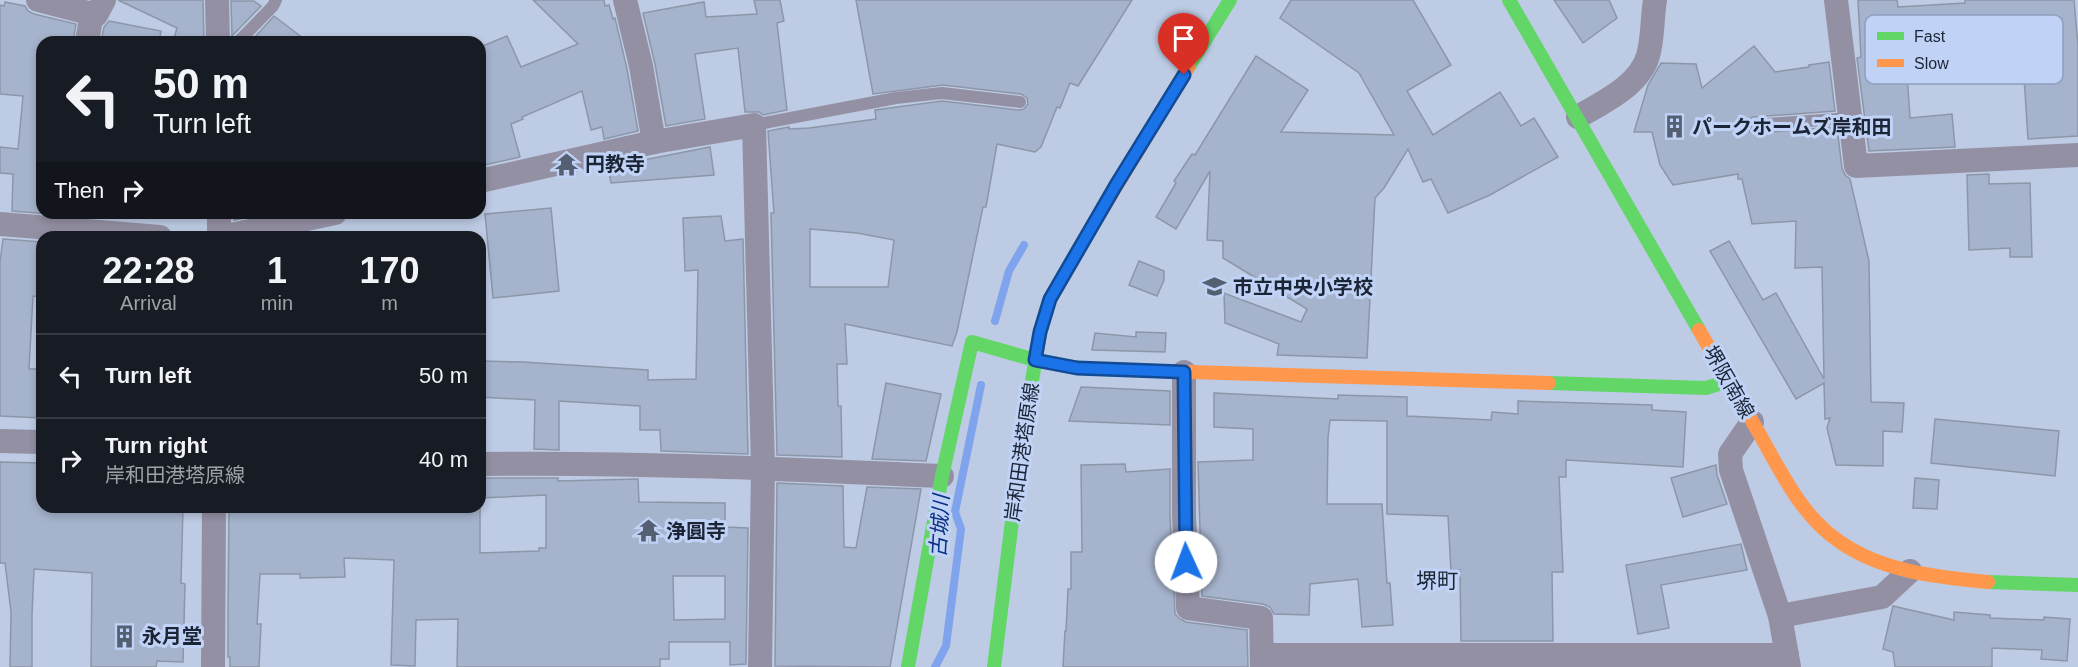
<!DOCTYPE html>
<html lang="en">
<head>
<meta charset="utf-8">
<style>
  :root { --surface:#171b24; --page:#242831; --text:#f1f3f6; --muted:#9ea1a6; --line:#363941 }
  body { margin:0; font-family:Helvetica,"Noto Sans JP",sans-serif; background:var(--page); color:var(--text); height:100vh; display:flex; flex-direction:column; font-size:22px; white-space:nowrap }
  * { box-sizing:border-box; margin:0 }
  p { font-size:20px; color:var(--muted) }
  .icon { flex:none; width:33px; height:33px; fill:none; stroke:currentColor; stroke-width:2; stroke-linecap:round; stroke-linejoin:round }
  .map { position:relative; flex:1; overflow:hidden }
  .drawer { position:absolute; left:36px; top:231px; width:450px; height:282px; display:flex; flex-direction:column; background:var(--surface); border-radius:18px; box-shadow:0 3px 9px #0003 }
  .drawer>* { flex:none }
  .banner { position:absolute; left:36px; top:36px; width:450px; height:183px; border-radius:18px; box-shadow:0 3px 9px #0003; background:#171b24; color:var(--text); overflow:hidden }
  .pin { position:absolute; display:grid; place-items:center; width:51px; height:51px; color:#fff; margin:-62px -26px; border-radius:50% 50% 50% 0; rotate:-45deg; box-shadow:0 0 6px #0007 }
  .pin .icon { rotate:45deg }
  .me { position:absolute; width:66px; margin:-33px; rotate:358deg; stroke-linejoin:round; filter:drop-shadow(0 0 4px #0008) }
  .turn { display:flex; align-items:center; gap:21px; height:126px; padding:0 18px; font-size:27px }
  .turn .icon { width:78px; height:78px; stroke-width:2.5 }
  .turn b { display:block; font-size:42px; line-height:51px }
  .then { display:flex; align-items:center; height:57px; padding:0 18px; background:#0003; gap:12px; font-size:22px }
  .eta { display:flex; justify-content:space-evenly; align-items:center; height:102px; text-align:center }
  .eta b { font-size:36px; font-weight:700; line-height:42px }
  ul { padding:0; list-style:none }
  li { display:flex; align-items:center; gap:18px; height:84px; padding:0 18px; border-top:2px solid var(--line) }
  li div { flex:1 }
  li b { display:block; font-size:22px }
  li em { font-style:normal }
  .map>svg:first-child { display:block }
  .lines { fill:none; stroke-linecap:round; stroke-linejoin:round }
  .stream { stroke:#7fa4ed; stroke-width:8 }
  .building { fill:#a5b3cc; stroke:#8c96a9; stroke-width:1.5; fill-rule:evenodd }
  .lane { stroke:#9490a4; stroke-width:12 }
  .street { stroke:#9490a4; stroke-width:24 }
  .fast { stroke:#63d668; stroke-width:14 }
  .slow { stroke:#ff974d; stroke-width:14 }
  .route-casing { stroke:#114b97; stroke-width:15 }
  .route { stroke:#1a73e8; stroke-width:10 }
  .labels { text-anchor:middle; stroke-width:6; stroke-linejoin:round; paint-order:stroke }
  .poi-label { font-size:20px; font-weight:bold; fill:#1c2535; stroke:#c0d3f7; text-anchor:start }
  .street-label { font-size:20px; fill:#1c2535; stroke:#c0d3f7 }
  .water-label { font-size:21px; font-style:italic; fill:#0a3081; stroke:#c0d3f7 }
  .neighbourhood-label { font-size:21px; fill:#1c2535; stroke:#c0d3f7 }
  .key { fill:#c0d3f7; stroke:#8f9fbd; stroke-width:1.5 }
  .key-label { font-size:16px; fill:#1c2535 }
</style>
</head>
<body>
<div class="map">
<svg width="2078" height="667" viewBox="0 0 2078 667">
  <rect width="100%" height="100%" fill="#bdcbe4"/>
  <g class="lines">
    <!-- stream -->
    <g class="stream">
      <polyline points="995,321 1009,271 1024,245"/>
      <polyline points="935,667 946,646 961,529 955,512 981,385"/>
    </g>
  </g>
  <!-- building -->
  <g class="building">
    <polygon points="118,0 203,0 204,42 173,42 177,28"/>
    <polygon points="533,0 604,0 605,6 609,5 613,19 615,18 627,69 638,131 604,139 602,127 591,130 582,91 522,117 523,119 511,124 520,157 480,166 480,47 507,36 521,67 578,44"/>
    <polygon points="754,0 780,0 784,21 777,23 787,110 763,115 759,112 745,112 738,48 695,54 705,119 666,126 655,64 643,13 704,2 706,17 757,14"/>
    <path d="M856,0H1132L1078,86L1070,83L1060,108L1057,107L1041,147L1035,152L997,144L986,207H983L957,332L952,346L845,324L847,364H837L838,406H841L842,457L777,455L771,213H774L768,131L789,127V129L809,128L876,119L875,110L942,101L1019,110L1024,109L1028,104L1027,98L1021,94L943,85L873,94ZM810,229L857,233L894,240L888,287H810Z"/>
    <polygon points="1291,0 1413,0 1451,65 1407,91 1433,135 1500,92 1521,126 1534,118 1558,157 1490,195 1448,213 1431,179 1423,182 1408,149 1384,188 1375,198 1367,358 1277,355 1279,344 1225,323 1224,293 1301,322 1307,309 1223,258 1223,241 1207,240 1210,171 1176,229 1156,217 1176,183 1174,181 1192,154 1195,155 1256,56 1308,90 1281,132 1394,135 1359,73 1280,18"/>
    <polygon points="1554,0 1609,0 1617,18 1583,43"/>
    <polygon points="1858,0 1897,0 1898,7 1965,3 1965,0 2074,0 2078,46 2078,136 2028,139 2023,62 1971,66 1968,39 1905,43 1910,118 1952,114 1955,147 1869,151 1857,58 1861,57"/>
    <polygon points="231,1 254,1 261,6 232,36"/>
    <polygon points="5,2 25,6 28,11 34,14 76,24 73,42 42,42 42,213 62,213 62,215 12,211 13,174 0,173 0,147 18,149 23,96 0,94 0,5 4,6"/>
    <polygon points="274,16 308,42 261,42 255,37"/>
    <polygon points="109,21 161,31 159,42 101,42 104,27"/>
    <polygon points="1754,46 1775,72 1809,67 1809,65 1829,62 1835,111 1753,117 1747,121 1746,126 1750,132 1755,133 1837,127 1842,168 1845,175 1850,179 1869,261 1871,402 1904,403 1902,432 1883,431 1883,466 1836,465 1827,428 1830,418 1825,419 1824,383 1796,399 1710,251 1729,241 1763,300 1776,293 1824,379 1822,267 1795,268 1796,221 1752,224 1742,179 1738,179 1738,174 1673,185 1660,165 1652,132 1634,132 1648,85 1661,63 1696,64 1702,88"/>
    <polygon points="710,147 714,175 611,183 608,167"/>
    <polygon points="1989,174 1989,184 2030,183 2032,257 2010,257 2010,248 1969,250 1967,175"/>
    <polygon points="551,208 559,291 493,298 485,214"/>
    <polygon points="234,213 258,213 258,215 234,220"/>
    <polygon points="721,216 725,241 743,239 748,454 661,451 660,430 640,430 640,406 559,401 559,450 534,449 535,400 480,397 480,361 523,362 648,370 648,380 696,379 698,270 685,271 683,218"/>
    <polygon points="3,239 42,242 42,297 33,296 29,369 42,369 42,418 0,416 0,262"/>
    <polygon points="1139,261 1164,271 1164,280 1157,296 1129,285"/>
    <polygon points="1136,332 1166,333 1165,352 1092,350 1095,333 1136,337"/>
    <polygon points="886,383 941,394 926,461 872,459"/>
    <polygon points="1081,387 1170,391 1170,425 1069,421"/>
    <polygon points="1214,393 1338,399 1338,395 1407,397 1407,416 1491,420 1492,412 1518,414 1518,401 1652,405 1652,410 1686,412 1683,467 1566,460 1566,477 1559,477 1563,572 1552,572 1553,641 1461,641 1460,570 1451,571 1448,516 1387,514 1387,421 1330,420 1328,438 1327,504 1382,504 1387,583 1390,583 1393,625 1362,627 1358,579 1310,584 1309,615 1274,614 1270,607 1263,604 1202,596 1198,462 1253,460 1253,429 1214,427"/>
    <polygon points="1935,419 2059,431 2055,476 1931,463"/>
    <polygon points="0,462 42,463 42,507 183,507 181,583 185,584 183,662 157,661 156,667 91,667 92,573 34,569 32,615 32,667 10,667 11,612 5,563 0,563"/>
    <polygon points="1125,464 1126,472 1170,469 1170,516 1175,614 1180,619 1186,622 1247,630 1248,667 1063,667 1065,631 1066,631 1068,589 1071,589 1071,552 1082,552 1081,465"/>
    <polygon points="1716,465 1717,475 1727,504 1683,517 1671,478"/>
    <path d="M480,478H558V481L638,479L639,502L725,503V527L748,528L746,664L730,665V642H669V659H660V667H457L458,619L416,620L415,666L391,665L394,560L344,558L345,577L300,578V574H260L257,624H261L259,667H230V657H228V613L229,512H231V507H480V553L539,551V548H546V495L480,498ZM673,576H725V619L674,620Z"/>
    <polygon points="1915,478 1939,480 1937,509 1913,508"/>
    <polygon points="777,483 843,486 844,547 856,548 867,487 921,489 890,667 775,666"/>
    <polygon points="1741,544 1747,570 1661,585 1669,628 1638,634 1626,565"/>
    <polygon points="1893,606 1954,620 1954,612 1990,615 1990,618 2044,620 2044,617 2070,619 2067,661 2041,659 2042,650 1992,648 1992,667 1895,667 1893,652 1883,649"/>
  </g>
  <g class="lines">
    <!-- lane -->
    <g class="lane">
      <polyline points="238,42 273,6 276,0"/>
      <polyline points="754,125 896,98 942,93 1020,102"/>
      <polyline points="1754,125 1850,118"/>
    </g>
    <!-- street -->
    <g class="street">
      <polyline points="38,0 96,15 104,0"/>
      <polyline points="217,0 218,42"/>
      <polyline points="625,0 641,66 654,142"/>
      <polyline points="1836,0 1856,166 2078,155"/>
      <polyline points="87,42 92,13"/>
      <path d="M1578,117C1603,102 1639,86 1648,56C1653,39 1652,18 1655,0"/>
      <polyline points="480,181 654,142 754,125 763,467 760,667"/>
      <polyline points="0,224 160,237"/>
      <polyline points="219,237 219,213"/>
      <polyline points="222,237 335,213"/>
      <polyline points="1184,372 1184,515 1188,608 1261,618 1262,667"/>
      <polyline points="1752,422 1730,454 1731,470 1780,616 1789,667"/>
      <polyline points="0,441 42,442"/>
      <path d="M480,464C634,462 788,469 942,476"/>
      <polyline points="1780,616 1882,597 1910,571"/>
      <polyline points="1263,655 1787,655"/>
      <polyline points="213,667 214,507"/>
    </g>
    <!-- fast -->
    <g class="fast">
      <polyline points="1509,0 1699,330"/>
      <polyline points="1189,66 1230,0"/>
      <polyline points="1549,383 1706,388 1728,381"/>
      <polyline points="1988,582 2078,585"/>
      <polyline points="908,667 942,476 972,342 1035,360 1077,368 1158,371"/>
      <polyline points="994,667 1021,448 1040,332 1050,299 1079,248"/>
    </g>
    <!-- slow -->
    <g class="slow">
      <polyline points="1079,248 1189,66"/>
      <path d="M1699,330C1719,365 1739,399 1759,433C1781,472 1802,517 1840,542C1883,572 1938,577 1988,582"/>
      <polyline points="1158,371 1549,383"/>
    </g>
  </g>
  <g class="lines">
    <defs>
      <polyline id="route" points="1184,75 1116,185 1050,299 1040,332 1035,360 1077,368 1184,372 1186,562"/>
    </defs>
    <!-- route casing -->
    <use href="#route" class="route-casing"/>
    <!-- route -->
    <use href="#route" class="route"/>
  </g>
  <!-- icons -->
  <defs>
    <symbol id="building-bare" viewBox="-9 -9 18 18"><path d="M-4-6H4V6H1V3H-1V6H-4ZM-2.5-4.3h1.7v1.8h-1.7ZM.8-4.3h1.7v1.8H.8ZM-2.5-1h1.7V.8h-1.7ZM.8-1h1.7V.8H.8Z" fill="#545f72" stroke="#c0d3f7" stroke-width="2.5" paint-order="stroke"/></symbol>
    <symbol id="temple-bare" viewBox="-9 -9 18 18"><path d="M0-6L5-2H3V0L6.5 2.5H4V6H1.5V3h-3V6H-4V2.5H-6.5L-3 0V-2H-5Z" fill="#545f72" stroke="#c0d3f7" stroke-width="2.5" paint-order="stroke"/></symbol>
    <symbol id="school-bare" viewBox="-9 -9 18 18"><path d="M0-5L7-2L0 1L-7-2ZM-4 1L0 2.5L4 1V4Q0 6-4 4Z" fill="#545f72" stroke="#c0d3f7" stroke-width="2.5" paint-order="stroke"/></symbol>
  </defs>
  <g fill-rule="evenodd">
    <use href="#building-bare" x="1658" y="110" width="33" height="33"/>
    <use href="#temple-bare" x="550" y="148" width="33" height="33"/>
    <use href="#school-bare" x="1198" y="270" width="33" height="33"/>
    <use href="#temple-bare" x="632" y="514" width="33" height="33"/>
    <use href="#building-bare" x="108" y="620" width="33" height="33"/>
  </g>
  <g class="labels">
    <!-- poi labels -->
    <g class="poi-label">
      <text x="1692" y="134">パークホームズ岸和田</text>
      <text x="585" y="171">円教寺</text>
      <text x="1233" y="294">市立中央小学校</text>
      <text x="666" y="538">浄圓寺</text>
      <text x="142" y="643">永月堂</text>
    </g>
    <!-- street labels -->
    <g class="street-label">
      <text transform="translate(1729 382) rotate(60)" y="7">堺阪南線</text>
      <text transform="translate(1022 452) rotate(-82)" y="7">岸和田港塔原線</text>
    </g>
    <!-- water labels -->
    <g class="water-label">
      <text transform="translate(940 526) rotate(-87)" y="7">古城川</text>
    </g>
    <!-- neighbourhood labels -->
    <g class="neighbourhood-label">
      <text x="1437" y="588">堺町</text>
    </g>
  </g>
  <!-- legend -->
  <rect x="1865" y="15" width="198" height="69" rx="9" class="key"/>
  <rect x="1877" y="32" width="27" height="8" fill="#63d668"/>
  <rect x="1877" y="59" width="27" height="8" fill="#ff974d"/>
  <g class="key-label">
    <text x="1914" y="42">Fast</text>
    <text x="1914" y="69">Slow</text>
  </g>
</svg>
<div class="pin" style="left:1184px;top:75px;background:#d93025"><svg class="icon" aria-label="arrive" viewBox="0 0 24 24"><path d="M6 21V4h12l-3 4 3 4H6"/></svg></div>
<svg class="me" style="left:1186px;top:562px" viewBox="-20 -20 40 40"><circle r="19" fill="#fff"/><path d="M0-13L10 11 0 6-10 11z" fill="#1a73e8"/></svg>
<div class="banner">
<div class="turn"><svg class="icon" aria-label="left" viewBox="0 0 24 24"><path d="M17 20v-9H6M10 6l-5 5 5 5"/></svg><div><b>50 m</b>Turn left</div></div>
<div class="then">Then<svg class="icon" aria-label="right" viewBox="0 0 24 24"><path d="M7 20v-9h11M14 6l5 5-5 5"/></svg></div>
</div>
<section class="drawer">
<div class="eta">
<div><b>22:28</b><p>Arrival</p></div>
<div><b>1</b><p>min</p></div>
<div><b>170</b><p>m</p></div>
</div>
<ul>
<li><svg class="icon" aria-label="left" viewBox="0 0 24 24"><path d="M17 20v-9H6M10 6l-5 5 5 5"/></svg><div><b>Turn left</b></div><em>50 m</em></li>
<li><svg class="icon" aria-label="right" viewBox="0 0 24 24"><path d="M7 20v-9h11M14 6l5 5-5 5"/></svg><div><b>Turn right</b><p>岸和田港塔原線</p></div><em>40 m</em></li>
</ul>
</section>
</div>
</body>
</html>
